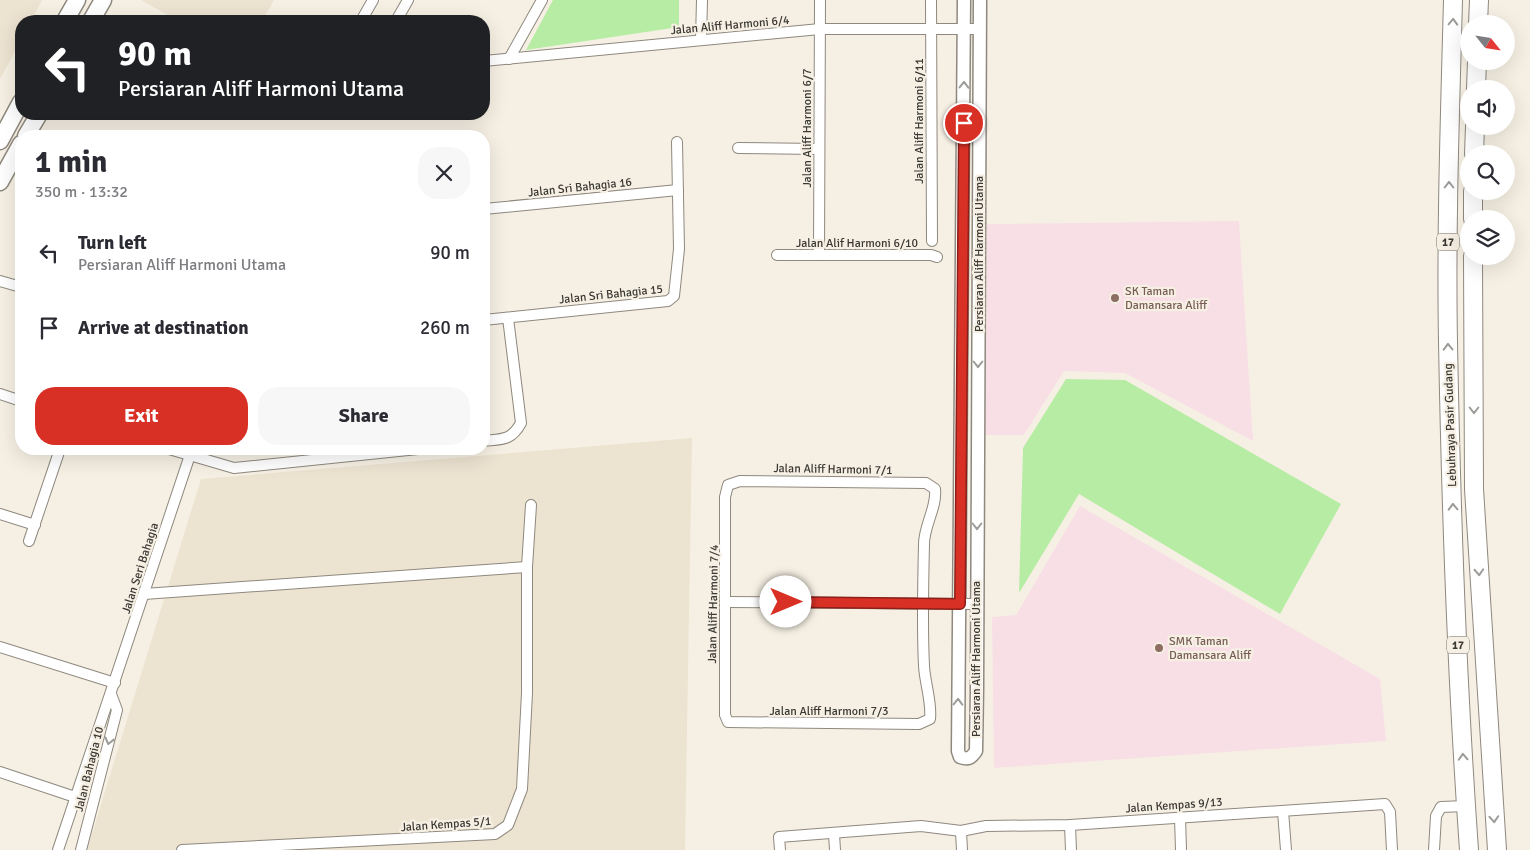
<!DOCTYPE html>
<html lang="en">
<head>
<meta charset="utf-8">
<style>
  :root { --surface:#fff; --page:#f7f7f7; --text:#2b2b33; --muted:#7c7c81; --accent:#d93025 }
  body { margin:0; font-family:Signika,sans-serif; background:var(--page); color:var(--text); height:100vh; display:flex; flex-direction:column; font-size:19px; white-space:nowrap }
  * { box-sizing:border-box; margin:0 }
  p { font-size:16px; color:var(--muted) }
  .icon { flex:none; width:28px; height:28px; fill:none; stroke:currentColor; stroke-width:2; stroke-linecap:round; stroke-linejoin:round }
  .map { position:relative; flex:1; overflow:hidden }
  .drawer { position:absolute; left:15px; top:130px; width:475px; height:325px; display:flex; flex-direction:column; background:var(--surface); border-radius:20px; box-shadow:0 5px 20px #0002 }
  .drawer>* { flex:none }
  .banner { position:absolute; left:15px; top:15px; width:475px; height:105px; border-radius:20px; box-shadow:0 5px 20px #0002; background:#202124; color:#fff; overflow:hidden }
  .needle { width:32px; rotate:120deg }
  .fabs { position:absolute; left:1460px; top:15px; display:grid; gap:10px }
  .fabs a { display:grid; place-items:center; width:55px; height:55px; border-radius:50%; background:var(--surface); box-shadow:0 5px 20px #0002; font-size:25px }
  .pin { position:absolute; display:grid; place-items:center; width:42px; height:42px; color:#fff; margin:-21px; border:2px solid #fff; border-radius:50%; box-shadow:0 1px 5px #0007 }
  .me { position:absolute; width:55px; margin:-28px; rotate:90deg; stroke-linejoin:round; filter:drop-shadow(0 0 4px #0008) }
  .turn { display:flex; align-items:center; gap:18px; height:105px; padding:0 20px; font-size:22px }
  .turn .icon { width:65px; height:65px; stroke-width:2.5 }
  .turn b { display:block; font-size:35px; line-height:42px }
  .round { display:grid; place-items:center; flex:none; width:52px; height:52px; border-radius:20px; background:var(--page) }
  .headline { display:flex; align-items:center; justify-content:space-between; height:85px; padding:0 20px }
  h1 { font-size:30px; font-weight:700; line-height:38px }
  .button { display:flex; gap:10px; margin-top:auto; padding:10px 20px }
  .button a { flex:1; height:58px; border-radius:20px; background:var(--accent); color:#fff; font-size:20px; font-weight:700; line-height:58px; text-align:center }
  .button a+a { background:var(--page); color:var(--text) }
  ul { padding:0; list-style:none }
  li { display:flex; align-items:center; gap:15px; height:75px; padding:0 20px }
  li div { flex:1 }
  li b { display:block; font-size:19px }
  li em { font-style:normal }
  .map>svg:first-child { display:block }
  .built { fill:#ede3d1 }
  .education { fill:#f8dfe6 }
  .green { fill:#b7eca4 }
  .lines { fill:none; stroke-linecap:round; stroke-linejoin:round }
  .minor-casing { stroke:#8e887e; stroke-width:12 }
  .tertiary-casing { stroke:#8e887e; stroke-width:15 }
  .primary-casing { stroke:#8e887e; stroke-width:19 }
  .trunk-casing { stroke:#8e887e; stroke-width:20 }
  .minor { stroke:#fff; stroke-width:10 }
  .tertiary { stroke:#fff; stroke-width:12 }
  .primary { stroke:#fff; stroke-width:16 }
  .trunk { stroke:#fff; stroke-width:18 }
  .oneway { stroke:#9c9c99 }
  .route-casing { stroke:#8d1f18; stroke-width:12 }
  .route { stroke:#d93025; stroke-width:9 }
  .education-dot { fill:#8d6e63; stroke:#f6f0e4; stroke-width:2 }
  .labels { text-anchor:middle; stroke-width:4.5; stroke-linejoin:round; paint-order:stroke }
  .shield { fill:#f6f0e4; stroke:#726f68; stroke-width:1 }
  .shield-label { font-size:11px; font-weight:bold; fill:#3a3833 }
  .street-label { font-size:12px; fill:#3a3833; stroke:#f6f0e4 }
  .education-label { font-size:12px; fill:#785e54; stroke:#f6f0e4; text-anchor:start }
</style>
</head>
<body>
<div class="map">
<svg width="1530" height="850" viewBox="0 0 1530 850">
  <rect width="100%" height="100%" fill="#f6f0e4"/>
  <!-- built -->
  <g class="built">
    <polygon points="0,0 42,0 31,21 21,21 21,40 0,79"/>
    <polygon points="141,0 274,0 262,21 178,21"/>
    <polygon points="692,438 685,850 87,850 201,479"/>
  </g>
  <!-- education -->
  <g class="education">
    <polygon points="1239,221 1253,441 1125,373 1064,371 1024,435 985,435 987,224"/>
    <polygon points="1080,506 1380,679 1386,741 994,768 992,617 1016,615"/>
  </g>
  <!-- green -->
  <g class="green">
    <polygon points="553,0 679,0 679,27 526,50"/>
    <polygon points="1066,379 1125,380 1341,504 1280,614 1079,494 1019,593 1023,448"/>
  </g>
  <g class="lines">
    <defs>
      <g id="minor">
        <polyline points="931,0 932,241"/>
        <polyline points="361,21 373,0"/>
        <polyline points="396,21 408,0"/>
        <polyline points="701,39 702,0"/>
        <polyline points="509,59 542,0"/>
        <polyline points="484,61 820,29 980,29"/>
        <polyline points="738,148 819,149"/>
        <polyline points="484,209 678,190"/>
        <polyline points="777,255 931,255 937,257"/>
        <polyline points="819,255 820,0"/>
        <polyline points="0,281 21,287"/>
        <polyline points="484,320 668,301 674,296 679,249 677,142"/>
        <polyline points="0,394 21,401"/>
        <path d="M484,441C502,439 511,441 521,423L508,318"/>
        <polyline points="169,449 234,468 418,449"/>
        <path d="M740,481L926,483L935,489C937,508 924,525 924,544C923,585 922,626 924,666C925,684 932,702 930,719L919,724L728,722L725,715V497L728,485Z"/>
        <polyline points="0,514 35,525"/>
        <polyline points="29,541 60,449"/>
        <polyline points="144,594 527,567"/>
        <polyline points="727,602 977,604"/>
        <polyline points="0,647 115,683"/>
        <polyline points="0,772 75,797"/>
        <polyline points="1283,811 1286,850"/>
        <polyline points="1180,817 1181,850"/>
        <polyline points="1070,825 1071,850"/>
        <polyline points="961,831 962,850"/>
        <polyline points="834,834 835,850"/>
        <polyline points="58,850 192,449"/>
        <polyline points="81,850 117,710 111,694"/>
        <polyline points="182,850 495,834 508,825 522,789 527,693 527,567 531,505"/>
        <polyline points="780,850 779,837 921,826 961,831 986,826 1070,825 1385,804 1390,812 1392,850"/>
        <polyline points="1434,850 1436,816 1441,807 1466,806"/>
      </g>
      <path id="tertiary" d="M964,0L958,751L960,757C969,760 971,758 976,751L977,688L980,0"/>
      <g id="primary">
        <polyline points="65,21 77,0"/>
        <polyline points="91,21 103,0"/>
        <polyline points="26,136 39,114"/>
        <polyline points="0,141 21,102"/>
        <polyline points="0,182 21,144"/>
      </g>
      <g id="trunk">
        <path d="M1453,0C1450,114 1446,228 1448,342C1451,511 1457,681 1469,850"/>
        <polyline points="1478,24 1479,0"/>
        <polyline points="1476,89 1477,61"/>
        <polyline points="1474,154 1475,126"/>
        <polyline points="1473,219 1473,191"/>
        <polyline points="1473,256 1474,489 1497,850"/>
      </g>
    </defs>
    <!-- minor casing -->
    <use href="#minor" class="minor-casing"/>
    <!-- tertiary casing -->
    <use href="#tertiary" class="tertiary-casing"/>
    <!-- primary casing -->
    <use href="#primary" class="primary-casing"/>
    <!-- trunk casing -->
    <use href="#trunk" class="trunk-casing"/>
    <!-- minor -->
    <use href="#minor" class="minor"/>
    <!-- tertiary -->
    <use href="#tertiary" class="tertiary"/>
    <!-- primary -->
    <use href="#primary" class="primary"/>
    <!-- trunk -->
    <use href="#trunk" class="trunk"/>
  </g>
  <!-- one-way arrows -->
  <defs><path id="oneway-chevron" d="M-2-3.5L2.5 0L-2 3.5" fill="none" stroke-width="1.6" stroke-linecap="round" stroke-linejoin="round" transform="scale(1.25)"/></defs>
  <g class="oneway">
    <use href="#oneway-chevron" transform="translate(1453 22) rotate(-88)"/>
    <use href="#oneway-chevron" transform="translate(964 85) rotate(-89)"/>
    <use href="#oneway-chevron" transform="translate(1449 185) rotate(-90)"/>
    <use href="#oneway-chevron" transform="translate(1448 347) rotate(-91)"/>
    <use href="#oneway-chevron" transform="translate(978 364) rotate(90)"/>
    <use href="#oneway-chevron" transform="translate(1474 410) rotate(90)"/>
    <use href="#oneway-chevron" transform="translate(1453 507) rotate(-92)"/>
    <use href="#oneway-chevron" transform="translate(977 526) rotate(90)"/>
    <use href="#oneway-chevron" transform="translate(1479 572) rotate(87)"/>
    <use href="#oneway-chevron" transform="translate(958 702) rotate(-89)"/>
    <use href="#oneway-chevron" transform="translate(109 741) rotate(104)"/>
    <use href="#oneway-chevron" transform="translate(1463 757) rotate(-93)"/>
    <use href="#oneway-chevron" transform="translate(1494 819) rotate(86)"/>
  </g>
  <g class="lines">
    <defs>
      <polyline id="route" points="786,602 960,604 964,123"/>
    </defs>
    <!-- route casing -->
    <use href="#route" class="route-casing"/>
    <!-- route -->
    <use href="#route" class="route"/>
  </g>
  <!-- markers -->
  <g class="education-dot">
    <circle cx="1115" cy="298" r="5"/>
    <circle cx="1159" cy="648" r="5"/>
  </g>
  <g class="labels">
    <!-- shield labels -->
    <g class="shield">
      <rect x="1437" y="233.5" width="22" height="17" rx="4"/>
      <rect x="1447" y="636.5" width="22" height="17" rx="4"/>
    </g>
    <g class="shield-label">
      <text x="1448" y="246">17</text>
      <text x="1458" y="649">17</text>
    </g>
    <!-- street labels -->
    <g class="street-label">
      <text transform="translate(730 25) rotate(-5)" y="4">Jalan Aliff Harmoni 6/4</text>
      <text transform="translate(919 121) rotate(-90)" y="4">Jalan Aliff Harmoni 6/11</text>
      <text transform="translate(807 128) rotate(-90)" y="4">Jalan Aliff Harmoni 6/7</text>
      <text transform="translate(580 187) rotate(-6)" y="4">Jalan Sri Bahagia 16</text>
      <text x="857" y="247">Jalan Alif Harmoni 6/10</text>
      <text transform="translate(979 254) rotate(-90)" y="4">Persiaran Aliff Harmoni Utama</text>
      <text transform="translate(611 294) rotate(-6)" y="4">Jalan Sri Bahagia 15</text>
      <text transform="translate(1450 425) rotate(-92)" y="4">Lebuhraya Pasir Gudang</text>
      <text transform="translate(833 469) rotate(1)" y="4">Jalan Aliff Harmoni 7/1</text>
      <text transform="translate(140 568) rotate(-72)" y="4">Jalan Seri Bahagia</text>
      <text transform="translate(713 604) rotate(-89)" y="4">Jalan Aliff Harmoni 7/4</text>
      <text transform="translate(976 659) rotate(-90)" y="4">Persiaran Aliff Harmoni Utama</text>
      <text x="829" y="715">Jalan Aliff Harmoni 7/3</text>
      <text transform="translate(89 769) rotate(-76)" y="4">Jalan Bahagia 10</text>
      <text transform="translate(1174 805) rotate(-4)" y="4">Jalan Kempas 9/13</text>
      <text transform="translate(446 824) rotate(-4)" y="4">Jalan Kempas 5/1</text>
    </g>
    <!-- education labels -->
    <g class="education-label">
      <text x="1125" y="295">SK Taman<tspan x="1125" dy="14">Damansara Aliff</tspan></text>
      <text x="1169" y="645">SMK Taman<tspan x="1169" dy="14">Damansara Aliff</tspan></text>
    </g>
  </g>
</svg>
<div class="fabs">
<a><svg class="needle" viewBox="-14 -14 28 28"><path d="M0-13l5 13h-10z" fill="#e53935"/><path d="M0 13l5-13h-10z" fill="#7c7c81"/></svg></a>
<a><svg class="icon" aria-label="sound" viewBox="0 0 24 24"><path d="M4 9h4l5-4v14l-5-4H4zM17 9q2 3 0 6"/></svg></a>
<a><svg class="icon" aria-label="search" viewBox="0 0 24 24"><circle cx="10" cy="10" r="6"/><path d="M15 15l6 6"/></svg></a>
<a><svg class="icon" aria-label="layers" viewBox="0 0 24 24"><path d="M12 4l9 5-9 5-9-5zM3 14l9 5 9-5"/></svg></a>
</div>
<div class="pin" style="left:964px;top:123px;background:#d93025"><svg class="icon" aria-label="arrive" viewBox="0 0 24 24"><path d="M6 21V4h12l-3 4 3 4H6"/></svg></div>
<svg class="me" style="left:786px;top:602px" viewBox="-20 -20 40 40"><circle r="19" fill="#fff"/><path d="M0-13L10 11 0 6-10 11z" fill="#d93025"/></svg>
<div class="banner">
<div class="turn"><svg class="icon" aria-label="left" viewBox="0 0 24 24"><path d="M17 20v-9H6M10 6l-5 5 5 5"/></svg><div><b>90 m</b>Persiaran Aliff Harmoni Utama</div></div>
</div>
<section class="drawer">
<div class="headline"><div><h1>1 min</h1><p>350 m · 13:32</p></div><a class="round"><svg class="icon" aria-label="close" viewBox="0 0 24 24"><path d="M6 6l12 12M18 6L6 18"/></svg></a></div>
<ul>
<li><svg class="icon" aria-label="left" viewBox="0 0 24 24"><path d="M17 20v-9H6M10 6l-5 5 5 5"/></svg><div><b>Turn left</b><p>Persiaran Aliff Harmoni Utama</p></div><em>90 m</em></li>
<li><svg class="icon" aria-label="arrive" viewBox="0 0 24 24"><path d="M6 21V4h12l-3 4 3 4H6"/></svg><div><b>Arrive at destination</b></div><em>260 m</em></li>
</ul>
<div class="button"><a>Exit</a><a>Share</a></div>
</section>
</div>
</body>
</html>
